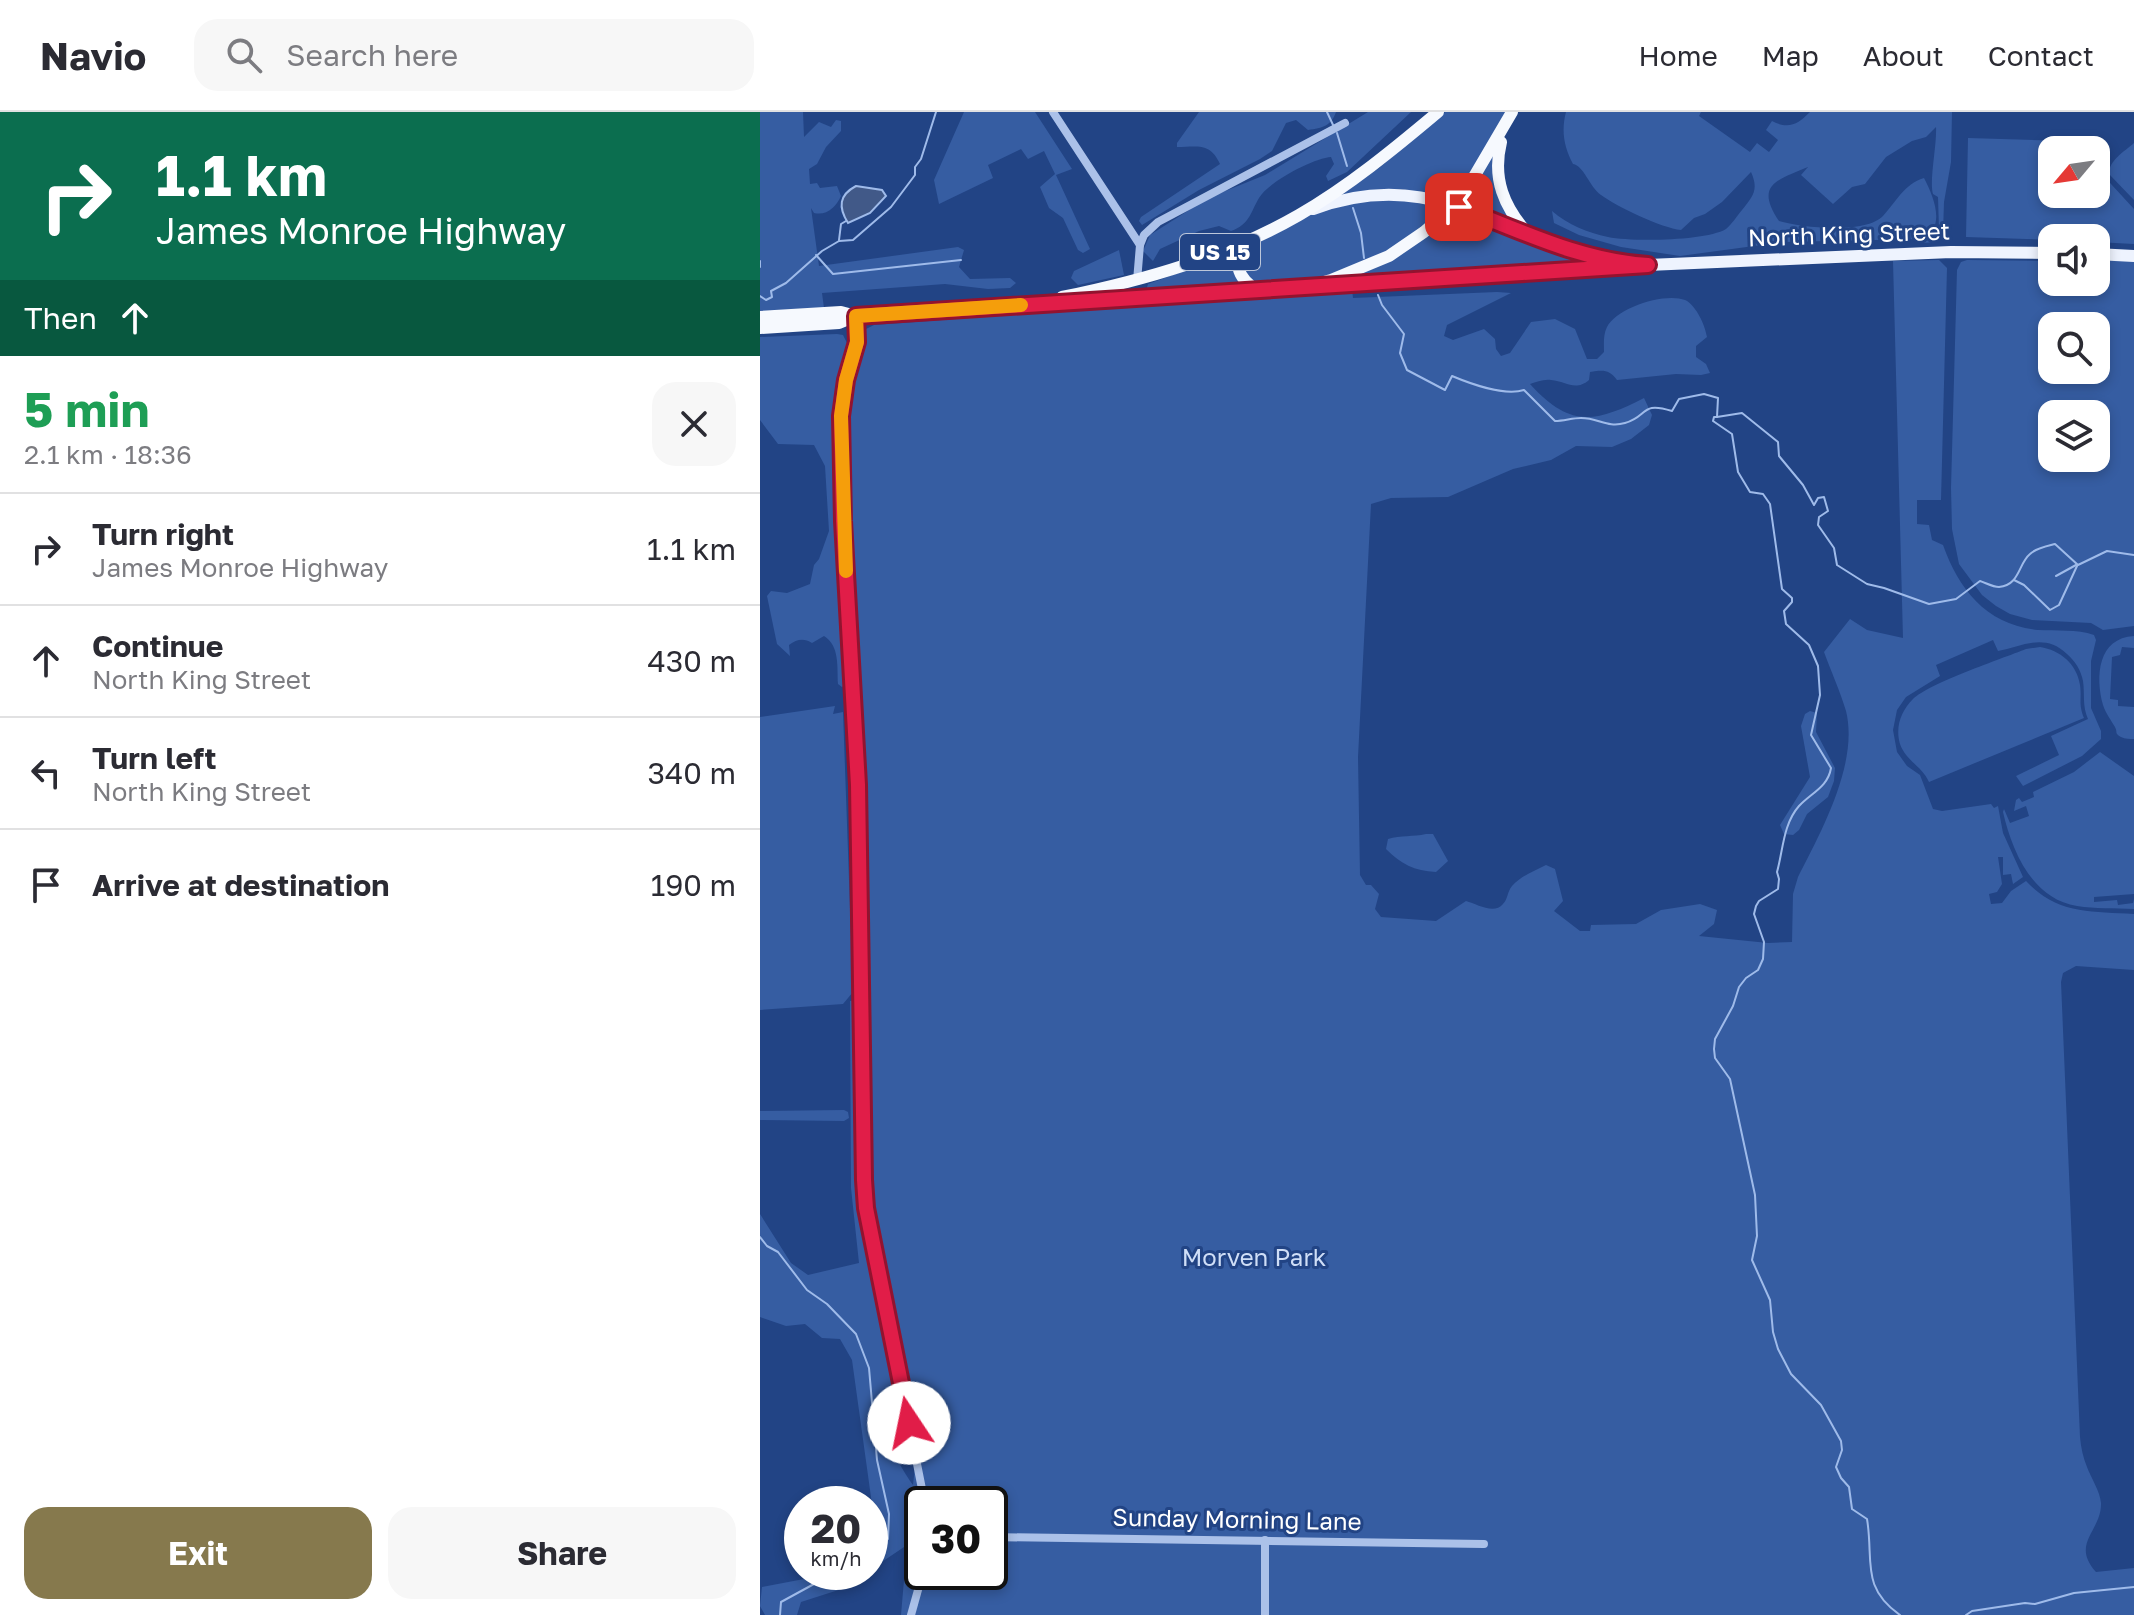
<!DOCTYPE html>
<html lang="en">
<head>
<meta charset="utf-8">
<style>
  :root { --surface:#fff; --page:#f7f7f7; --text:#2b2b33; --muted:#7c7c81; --line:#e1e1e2; --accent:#86794d }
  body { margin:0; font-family:"Golos Text",sans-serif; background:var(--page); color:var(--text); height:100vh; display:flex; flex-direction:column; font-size:30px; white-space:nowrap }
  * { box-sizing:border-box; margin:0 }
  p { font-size:26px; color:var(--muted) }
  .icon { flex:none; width:44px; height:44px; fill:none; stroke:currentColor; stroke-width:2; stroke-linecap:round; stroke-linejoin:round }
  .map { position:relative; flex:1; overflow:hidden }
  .details { display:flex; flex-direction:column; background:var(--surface); width:760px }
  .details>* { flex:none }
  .guide { background:#0b6e4f; color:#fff; overflow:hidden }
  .needle { width:52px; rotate:241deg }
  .tools { position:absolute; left:1278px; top:24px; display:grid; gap:16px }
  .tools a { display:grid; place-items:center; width:72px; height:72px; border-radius:16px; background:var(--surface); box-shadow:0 4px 12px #0003; font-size:40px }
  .speed { position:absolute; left:24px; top:1374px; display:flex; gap:16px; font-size:40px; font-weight:700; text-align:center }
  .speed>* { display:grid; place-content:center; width:104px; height:104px; border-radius:50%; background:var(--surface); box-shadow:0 4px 12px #0003; line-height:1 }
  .speed small { font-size:20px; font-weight:400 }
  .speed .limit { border:4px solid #111; border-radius:12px; background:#fff; color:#111 }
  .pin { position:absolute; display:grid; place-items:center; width:68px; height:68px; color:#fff; margin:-34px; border-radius:16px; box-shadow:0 4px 12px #0006 }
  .me { position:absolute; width:88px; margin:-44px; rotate:349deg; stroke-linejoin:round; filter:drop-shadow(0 0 6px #0008) }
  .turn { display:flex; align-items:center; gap:28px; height:168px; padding:0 24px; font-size:36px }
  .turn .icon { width:104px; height:104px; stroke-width:2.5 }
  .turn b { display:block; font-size:56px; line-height:68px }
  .then { display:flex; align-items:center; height:76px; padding:0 24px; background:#0003; gap:16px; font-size:30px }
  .round { display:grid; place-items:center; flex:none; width:84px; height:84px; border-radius:24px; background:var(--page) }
  .headline { display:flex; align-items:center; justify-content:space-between; height:136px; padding:0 24px }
  h1 { font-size:48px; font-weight:700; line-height:60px; color:#1e9e55 }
  .primary-button { display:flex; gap:16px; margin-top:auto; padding:16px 24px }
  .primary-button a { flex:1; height:92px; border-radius:24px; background:var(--accent); color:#fff; font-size:32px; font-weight:700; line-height:92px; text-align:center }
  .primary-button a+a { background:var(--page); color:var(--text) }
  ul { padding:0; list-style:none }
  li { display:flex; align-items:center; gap:24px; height:112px; padding:0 24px; border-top:2px solid var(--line) }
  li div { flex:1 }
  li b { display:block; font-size:30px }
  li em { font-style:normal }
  header { display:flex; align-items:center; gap:48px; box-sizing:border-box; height:112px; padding:0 40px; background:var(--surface); border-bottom:2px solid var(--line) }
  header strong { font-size:38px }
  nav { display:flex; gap:44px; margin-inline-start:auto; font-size:28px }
  .search { width:560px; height:72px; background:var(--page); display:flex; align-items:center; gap:20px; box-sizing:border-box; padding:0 28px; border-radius:24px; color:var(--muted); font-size:30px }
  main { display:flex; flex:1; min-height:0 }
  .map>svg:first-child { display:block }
  .green { fill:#365da2; fill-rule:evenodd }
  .water { fill:#415988; stroke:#9fbbea; stroke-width:2 }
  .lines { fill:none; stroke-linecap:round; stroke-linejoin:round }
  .stream { stroke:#9fbbea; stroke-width:2 }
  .minor { stroke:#abc1e9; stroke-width:8 }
  .primary { stroke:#eef3fe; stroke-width:12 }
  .trunk { stroke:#f6f9fe; stroke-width:12 }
  .route-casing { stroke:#92132f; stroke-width:20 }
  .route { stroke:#e11d48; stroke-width:14 }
  .slow { stroke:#f59e0b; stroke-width:14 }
  .labels { text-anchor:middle; stroke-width:6; stroke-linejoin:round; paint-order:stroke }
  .shield { fill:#224485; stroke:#bdc7da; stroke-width:2 }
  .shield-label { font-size:22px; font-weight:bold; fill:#fff }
  .street-label { font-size:24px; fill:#fff; stroke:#224485 }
  .park-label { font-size:24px; fill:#cfdef7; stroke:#224485 }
</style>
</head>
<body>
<header>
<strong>Navio</strong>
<div class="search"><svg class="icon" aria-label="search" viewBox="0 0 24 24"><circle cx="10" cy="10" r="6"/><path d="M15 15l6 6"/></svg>Search here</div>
<nav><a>Home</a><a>Map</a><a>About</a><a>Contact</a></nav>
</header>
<main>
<section class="details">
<div class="guide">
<div class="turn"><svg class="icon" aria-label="right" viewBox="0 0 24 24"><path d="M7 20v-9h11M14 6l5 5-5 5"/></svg><div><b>1.1 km</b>James Monroe Highway</div></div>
<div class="then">Then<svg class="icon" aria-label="ahead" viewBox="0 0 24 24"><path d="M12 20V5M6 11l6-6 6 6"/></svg></div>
</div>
<div class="headline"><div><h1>5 min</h1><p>2.1 km · 18:36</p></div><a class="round"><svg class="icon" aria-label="close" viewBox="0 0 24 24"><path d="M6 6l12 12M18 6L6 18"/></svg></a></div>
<ul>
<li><svg class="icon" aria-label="right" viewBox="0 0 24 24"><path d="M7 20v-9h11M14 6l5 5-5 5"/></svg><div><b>Turn right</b><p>James Monroe Highway</p></div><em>1.1 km</em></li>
<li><svg class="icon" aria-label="ahead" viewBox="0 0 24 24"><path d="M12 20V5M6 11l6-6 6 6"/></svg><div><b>Continue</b><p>North King Street</p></div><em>430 m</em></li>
<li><svg class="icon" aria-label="left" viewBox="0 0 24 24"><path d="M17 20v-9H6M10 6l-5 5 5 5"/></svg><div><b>Turn left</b><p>North King Street</p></div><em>340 m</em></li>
<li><svg class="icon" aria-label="arrive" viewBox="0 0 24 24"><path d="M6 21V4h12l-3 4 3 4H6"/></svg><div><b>Arrive at destination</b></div><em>190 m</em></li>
</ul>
<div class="primary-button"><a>Exit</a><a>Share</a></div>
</section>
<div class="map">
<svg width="1374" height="1503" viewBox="0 0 1374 1503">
  <rect width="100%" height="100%" fill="#224485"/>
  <!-- green -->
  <g class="green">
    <path d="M0,0H43L44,25L59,10L71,15L76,8L81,9V19L66,35L57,52L49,57L50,72L57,71L60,76L77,74L81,84C76,95 67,104 54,101L51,96L59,154L198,135L204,138L199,155L210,167L250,166L256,171L250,176L228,177L185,172L62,181L64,196L0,199Z"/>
    <polygon points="204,0 275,0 312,57 296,63 330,137 323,141 318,138 303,106 289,96 280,75 295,62 284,39 268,47 261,37 228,53 233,66 179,92 174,68"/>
    <path d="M439,0H576C571,14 563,16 548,18L536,8L526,11L512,39L500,47L439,78L382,113L379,109L381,105L460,52C450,30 437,35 417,35V31Z"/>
    <path d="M608,0H651L587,60L568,69L566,64L574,52L571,45C554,46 508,70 499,86C490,101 490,112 471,119L459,114L439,119L400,137L393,149L383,139L390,123L448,86L505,63Z"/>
    <polygon points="685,0 746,0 712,61 691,88 643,77 577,85 619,56"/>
    <path d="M806,0H941L939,4L990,40L997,31L1009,40L1018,28L1006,18L1012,9C1029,18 1038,12 1050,0H1192L1191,50L1184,90L1183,121L1175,130L1162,131L1172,126L1179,118L1178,85L1173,82C1169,69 1177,33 1176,15L1166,25L1152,29L1126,45L1105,72L1092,75L1073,92L1041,63L1048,55C1018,68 994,72 1019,109C1042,116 1106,122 1123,104C1136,90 1144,72 1164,66C1174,85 1187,117 1161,127L1024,130L920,144L861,135L819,123L794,111L792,99C807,112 828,121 848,125C872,130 946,129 966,117C972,112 977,104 982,98C993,84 999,78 991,60L962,90L945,102L934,106L921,118C902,116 857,95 841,83C829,74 824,54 813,52C804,35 801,19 806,0Z"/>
    <polygon points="1208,26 1304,29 1329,36 1330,38 1292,38 1292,82 1336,82 1336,52 1340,60 1374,97 1374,132 1336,130 1336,126 1292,126 1292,128 1206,125"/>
    <path d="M1374,31V88L1349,62C1349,48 1364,40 1374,31Z"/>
    <path d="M734,39C728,69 739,89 755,114L699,91Z"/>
    <path d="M639,87L674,91L681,96L680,100L650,125L609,149L554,168L502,173L486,165L483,144C501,122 559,96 588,91C605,88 622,88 639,87Z"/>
    <polygon points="693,96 852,154 586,168"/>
    <polygon points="359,138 364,163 318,173 311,166 314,159"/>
    <polygon points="476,140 485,176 387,181 386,179 388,172"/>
    <path d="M1179,148L1187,156L1181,388H1157V412L1169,413L1172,428L1183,433C1199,478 1227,513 1278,518C1296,519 1317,517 1334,523L1336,528L1331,549V596L1341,619V627L1322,644L1263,674L1256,664L1299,643L1291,624L1328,607C1322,593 1325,583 1323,569C1321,558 1315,549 1307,542C1284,520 1261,535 1238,539L1233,528L1176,553L1180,564L1146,585L1137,598L1133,618L1137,640L1147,654L1160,663L1173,697L1182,699L1231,692L1234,696L1238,694L1243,721L1263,765L1253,772L1251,762L1243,763V745H1238L1242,772L1237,780L1229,782L1231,792L1242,791L1251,779L1266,769C1298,803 1331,799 1374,802V858L1316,854L1303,861L1301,870L1320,1325C1321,1336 1323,1345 1327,1355C1331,1366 1340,1379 1341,1391C1342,1419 1310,1431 1336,1460L1374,1456V1503H141L147,1433L110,1458V1423L115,1414L92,1248L80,1227L62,1226L45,1212L26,1214L0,1205V1102L31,1151L48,1163L99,1151L91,1076L90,889L107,886L101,835L79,302L106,217L114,213L592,178L593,186L737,180L751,181L687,213L684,224L693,228L724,217L735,227L736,237L741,244L750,241L771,210L795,207L815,217L827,247H837L844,240C844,232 843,223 847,215C856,196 905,180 925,188C936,193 945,213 947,225L936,234V245L946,252L950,261L941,263L916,262L857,268C849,257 843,258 830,260L829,268C815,280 806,269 791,268C783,267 777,270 770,272C810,316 835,311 884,286L892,303L889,313L871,327L852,335L816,334L791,348L753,357L688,385L631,386L611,392L598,645L600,763L606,773H611L619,782L615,797L621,805L676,809L706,789C717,792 734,803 743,792C748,787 747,780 752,774C761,764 774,759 786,753L795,757L803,789L794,799L820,819H830L831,813L876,812L901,798L940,792L957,798L954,812L939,824L1008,831L1032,830L1033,782L1038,765C1061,720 1099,651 1086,599C1080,579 1071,559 1064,540L1090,507L1107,518L1143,526L1133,149ZM116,1154L126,1156L142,1234L144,1268L150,1298L156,1347L153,1373C140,1355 122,1323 125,1299C128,1283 135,1268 134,1251C133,1222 121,1183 116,1154ZM162,1392H230V1460H162Z"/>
    <path d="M1207,148L1292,149V170H1336V149H1374V514L1343,518L1331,511L1272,508L1250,502L1236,494L1222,483L1199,452L1192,417L1191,376L1197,158L1201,150ZM1292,214H1336V258H1292ZM1292,302H1336V346H1292Z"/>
    <path d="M77,222L83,223L88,233L76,288L86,572L82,575L78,572C77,555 80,534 64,524L52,531C44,526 37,527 29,533L30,544L17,532L7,484L11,479L27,481L50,472L54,453L59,447L69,419L65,354L54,333L18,332L0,308V225Z"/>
    <path d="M1374,524V536L1362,535L1360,543L1352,545L1350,587L1358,588V594L1374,595V627C1370,627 1365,627 1361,625C1354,621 1358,621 1355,615C1351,608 1346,602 1343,593C1335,564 1338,526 1374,524Z"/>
    <path d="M1280,535C1300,538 1317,552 1320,573C1322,587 1318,591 1324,606L1169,670C1162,654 1146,649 1140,632C1135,615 1141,599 1153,587C1170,571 1241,547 1266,537Z"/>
    <polygon points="75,594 73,602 83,600 93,880 83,892 0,898 0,605"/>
    <polygon points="1050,599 1057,601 1056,620 1075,656 1074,669 1068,685 1047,702 1039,718 1033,723 1024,722 1020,713 1050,665 1041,614 1045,602"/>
    <path d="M1340,640L1374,664V782L1334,785V790L1357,788L1358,793L1373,791L1374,787V797C1355,796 1335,797 1317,794C1272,787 1252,739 1243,700L1244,697L1250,711L1269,704L1266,694L1254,699L1256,688L1259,686L1262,690L1274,685L1273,680L1314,660Z"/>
    <path d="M666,722H673L688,749L676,760C654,759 641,752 626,737L628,727C641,723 653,725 666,722Z"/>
    <polygon points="84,998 88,1000 89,1006 84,1009 0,1008 0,999"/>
    <polygon points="59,1460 108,1460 91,1474 41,1490 37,1503 5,1503 0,1494 2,1475 44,1467"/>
  </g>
  <!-- water -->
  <path class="water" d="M96,74L122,78L126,84L110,101L88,111C78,95 79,83 96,74Z"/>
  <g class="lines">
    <!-- stream -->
    <g class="stream">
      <polyline points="567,0 574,15"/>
      <polyline points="577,21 587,54"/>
      <polyline points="593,96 601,121 604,146"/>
      <polyline points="79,128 81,112 86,109"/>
      <polyline points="56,143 73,162 201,148"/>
      <polyline points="0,149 0,155"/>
      <path d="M618,183L622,193L644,222L640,241L647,258L685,278L692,264C711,272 745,284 764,278L795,309C804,309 812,306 821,306C839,306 847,316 865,311C889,304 880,289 912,299L919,287L944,282L958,286L957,305L982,301L1018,330L1019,344L1043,373L1054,393L1058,386L1064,385L1068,399L1059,405L1058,413L1074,436L1077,453L1107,472L1124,476L1169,492L1196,487L1220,469C1226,471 1233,475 1239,475C1260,473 1258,452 1270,442C1276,436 1287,434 1295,432L1318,453L1347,439L1374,443"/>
      <polyline points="0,184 6,188 12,185 11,179 26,171 62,139 79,129 93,128 131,95 155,63 155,55 161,47 176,0"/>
      <path d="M957,305H954L953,309L972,322L978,360L990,380L1003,382L1010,392L1022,477L1032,486V490L1024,499L1026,512L1049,533L1058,554L1060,583L1051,623L1071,656C1068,675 1051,681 1039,694C1023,712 1023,739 1017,760L1019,767L1018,777L999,789L996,794L994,802L1004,830L1003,847L998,858L986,866L979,875L973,894L955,927L954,937L955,946L970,967L995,1083L997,1124L992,1148L1010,1188L1013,1220L1018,1237L1031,1262L1061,1293L1081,1329L1082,1338L1076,1355L1081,1366L1089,1375L1092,1397L1107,1407C1114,1448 1100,1475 1140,1503"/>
      <polyline points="1296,464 1316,453"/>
      <polyline points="1254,468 1264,473 1290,498 1299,493 1317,454"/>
      <polyline points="0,1125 7,1134 18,1140 47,1178 67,1192 96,1222 109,1256 117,1348 129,1402 128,1427 110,1441"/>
      <polyline points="20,1503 21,1490 76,1460"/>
      <polyline points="1206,1503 1212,1499 1265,1491 1275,1492 1314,1481 1374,1475"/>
    </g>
    <!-- minor -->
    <g class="minor">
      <polyline points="293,0 380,133 377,169"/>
      <polyline points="380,133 384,123 398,110 585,11"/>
      <polyline points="96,204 97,230 86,268 81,304 83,409 98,673 106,1096 165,1392"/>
      <polyline points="230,1425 724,1432"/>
      <polyline points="151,1503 163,1460"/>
      <polyline points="505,1503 505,1428"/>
    </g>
    <!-- primary -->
    <g class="primary">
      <path d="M553,97C681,50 742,132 857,151"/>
      <polyline points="1336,142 1374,144"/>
      <polyline points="556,176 888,153 1191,140 1292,141"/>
    </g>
    <!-- trunk -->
    <g class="trunk">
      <path d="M741,30C732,67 744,95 768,122"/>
      <path d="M490,130C470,148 477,166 498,179"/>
      <path d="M302,185C385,168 466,145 539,103C589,74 634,37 678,0"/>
      <polyline points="0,205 81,200 96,204"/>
      <polyline points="0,216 79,211 96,204 540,177 571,168 629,144 664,120 680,106 708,75 752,0"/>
    </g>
  </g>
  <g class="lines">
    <defs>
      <path id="route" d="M149,1311L106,1096L104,1068L98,673L83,409L81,304L86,268L97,230L96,204L888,153C821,149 761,119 699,95"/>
    </defs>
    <!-- route casing -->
    <use href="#route" class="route-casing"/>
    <!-- route -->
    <use href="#route" class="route"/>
    <!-- slow -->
    <polyline class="slow" points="86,459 81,304 86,268 97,230 96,204 261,193"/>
  </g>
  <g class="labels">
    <!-- shield labels -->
    <rect class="shield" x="420" y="122" width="80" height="36" rx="6"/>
    <g class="shield-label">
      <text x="460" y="148">US 15</text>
    </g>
    <!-- street labels -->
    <g class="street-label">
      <text transform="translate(1089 123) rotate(-2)" y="8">North King Street</text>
      <text transform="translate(477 1408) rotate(1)" y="8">Sunday Morning Lane</text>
    </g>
    <!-- park labels -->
    <g class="park-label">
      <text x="494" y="1154">Morven Park</text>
    </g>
  </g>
</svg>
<div class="tools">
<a><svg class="needle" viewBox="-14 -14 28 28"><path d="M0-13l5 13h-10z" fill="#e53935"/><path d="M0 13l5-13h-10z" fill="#7c7c81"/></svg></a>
<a><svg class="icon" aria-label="sound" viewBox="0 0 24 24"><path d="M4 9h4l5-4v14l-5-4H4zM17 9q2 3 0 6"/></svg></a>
<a><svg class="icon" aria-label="search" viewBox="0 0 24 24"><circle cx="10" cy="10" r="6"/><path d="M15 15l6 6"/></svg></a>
<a><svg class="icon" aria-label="layers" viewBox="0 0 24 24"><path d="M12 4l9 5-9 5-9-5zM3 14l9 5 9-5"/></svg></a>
</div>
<div class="speed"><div>20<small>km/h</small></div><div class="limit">30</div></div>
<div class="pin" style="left:699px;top:95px;background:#d93025"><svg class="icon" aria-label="arrive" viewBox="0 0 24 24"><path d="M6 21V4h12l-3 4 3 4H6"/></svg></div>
<svg class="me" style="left:149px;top:1311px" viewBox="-20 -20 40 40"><circle r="19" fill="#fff"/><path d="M0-13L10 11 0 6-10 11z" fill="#e11d48"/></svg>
</div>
</main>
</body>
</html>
